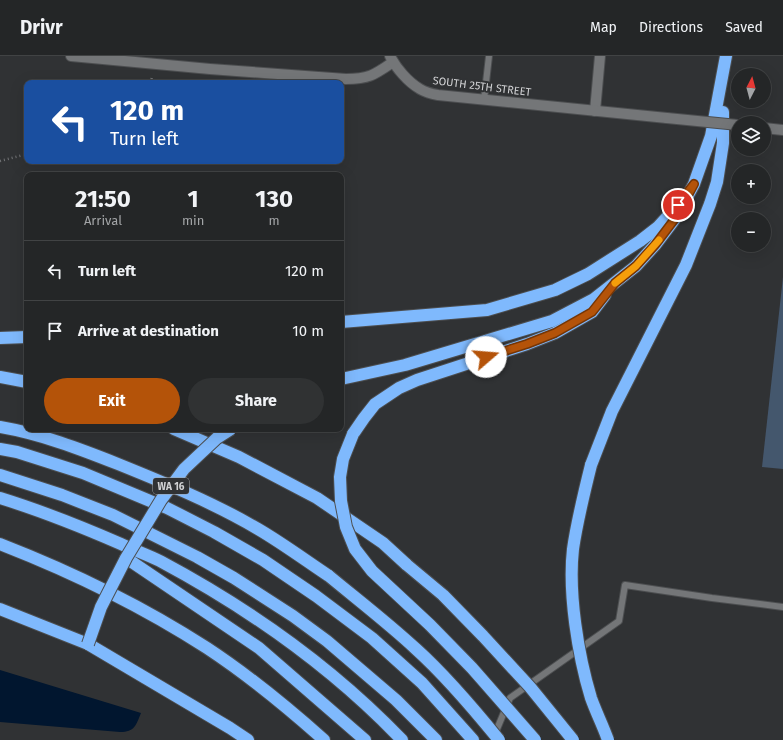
<!DOCTYPE html>
<html lang="en">
<head>
<meta charset="utf-8">
<style>
  :root { --surface:#242627; --page:#303233; --text:#f1f3f6; --muted:#a3a5a7; --line:#414344; --accent:#b45309 }
  body { margin:0; font-family:"Fira Sans",sans-serif; background:var(--page); color:var(--text); height:100vh; display:flex; flex-direction:column; font-size:15px; white-space:nowrap }
  * { box-sizing:border-box; margin:0 }
  p { font-size:13px; color:var(--muted) }
  .icon { flex:none; width:22px; height:22px; fill:none; stroke:currentColor; stroke-width:2; stroke-linecap:round; stroke-linejoin:round }
  .map { position:relative; flex:1; overflow:hidden }
  .sheet { position:absolute; left:24px; top:116px; width:320px; height:260px; display:flex; flex-direction:column; background:var(--surface); border-radius:8px; box-shadow:0 4px 16px #0002,0 0 0 1px var(--line) }
  .sheet>* { flex:none }
  .guide { position:absolute; left:24px; top:24px; width:320px; height:84px; border-radius:8px; box-shadow:0 4px 16px #0002,0 0 0 1px var(--line); background:#1a4fa0; color:#fff; overflow:hidden }
  .needle { width:26px; rotate:6deg }
  .tools { position:absolute; left:731px; top:12px; display:grid; gap:8px }
  .tools a { display:grid; place-items:center; width:40px; height:40px; border-radius:50%; background:var(--surface); box-shadow:0 4px 16px #0002,0 0 0 1px var(--line); font-size:20px }
  .pin { position:absolute; display:grid; place-items:center; width:34px; height:34px; color:#fff; margin:-17px; border:2px solid #fff; border-radius:50%; box-shadow:0 1px 4px #0007 }
  .me { position:absolute; width:44px; margin:-22px; rotate:72deg; stroke-linejoin:round; filter:drop-shadow(0 0 3px #0008) }
  .turn { display:flex; align-items:center; gap:14px; height:84px; padding:0 20px; font-size:18px }
  .turn .icon { width:52px; height:52px; stroke-width:2.5 }
  .turn b { display:block; font-size:28px; line-height:34px }
  .eta { display:flex; justify-content:space-evenly; align-items:center; height:68px; text-align:center }
  .eta b { font-size:24px; font-weight:700; line-height:28px }
  .action { display:flex; gap:8px; margin-top:auto; padding:8px 20px }
  .action a { flex:1; height:46px; border-radius:24px; background:var(--accent); color:#fff; font-size:16px; font-weight:700; line-height:46px; text-align:center }
  .action a+a { background:var(--page); color:var(--text) }
  ul { padding:0; list-style:none }
  li { display:flex; align-items:center; gap:12px; height:60px; padding:0 20px; border-top:1px solid var(--line) }
  li div { flex:1 }
  li b { display:block; font-size:15px }
  li em { font-style:normal }
  header { display:flex; align-items:center; gap:24px; box-sizing:border-box; height:56px; padding:0 20px; background:var(--surface); border-bottom:1px solid var(--line) }
  header strong { font-size:19px }
  nav { display:flex; gap:22px; margin-inline-start:auto; font-size:14px }
  .map>svg:first-child { display:block }
  .green { fill:#44576d }
  .water { fill:#01162f }
  .lines { fill:none; stroke-linecap:round; stroke-linejoin:round }
  .lane-casing { stroke:#4c4e50; stroke-width:8 }
  .street-casing { stroke:#4c4e50; stroke-width:12 }
  .secondary-casing { stroke:#4c4e50; stroke-width:12 }
  .highway-casing { stroke:#4c4e50; stroke-width:14 }
  .path { stroke:#727476; stroke-width:2.5; stroke-dasharray:1 3; stroke-linecap:butt }
  .lane { stroke:#747678; stroke-width:6 }
  .street { stroke:#747678; stroke-width:10 }
  .secondary { stroke:#747678; stroke-width:10 }
  .highway { stroke:#7fb9fd; stroke-width:12 }
  .secondary-bridge-casing { stroke:#4c4e50; stroke-width:12; stroke-linecap:butt }
  .highway-bridge-casing { stroke:#4c4e50; stroke-width:14; stroke-linecap:butt }
  .secondary-bridge { stroke:#747678; stroke-width:10 }
  .highway-bridge { stroke:#7fb9fd; stroke-width:12 }
  .route-casing { stroke:#753606; stroke-width:10 }
  .route { stroke:#b45309; stroke-width:7 }
  .slow { stroke:#f59e0b; stroke-width:7 }
  .labels { text-anchor:middle; stroke-width:4; stroke-linejoin:round; paint-order:stroke }
  .shield { fill:#303234; stroke:#a1a2a4; stroke-width:1 }
  .shield-label { font-size:10px; font-weight:bold; fill:#d1d2d4 }
  .street-label { font-size:11px; fill:#d1d2d4; stroke:#303234 }
</style>
</head>
<body>
<header>
<strong>Drivr</strong>
<nav><a>Map</a><a>Directions</a><a>Saved</a></nav>
</header>
<div class="map">
<svg width="783" height="684" viewBox="0 0 783 684">
  <rect width="100%" height="100%" fill="#303234"/>
  <!-- green -->
  <polygon class="green" points="783,221 783,413 762,411"/>
  <!-- water -->
  <path class="water" d="M0,614L141,657C136,669 135,676 120,676L0,666Z"/>
  <g class="lines">
    <defs>
      <g id="lane">
        <polyline points="484,44 489,0"/>
        <polyline points="496,680 497,673 510,642 619,565 625,529 712,542 783,551"/>
      </g>
      <g id="street">
        <path d="M71,0L210,13L346,23C369,23 374,19 393,6"/>
        <polyline points="595,55 600,0"/>
      </g>
      <g id="secondary">
        <path d="M390,0C396,12 408,26 420,33C425,36 432,38 438,39L667,62"/>
        <polyline points="764,72 783,74"/>
      </g>
      <g id="highway">
        <polyline points="341,266 487,254 555,234 588,218 640,185 658,171 668,160"/>
        <polyline points="0,282 27,281"/>
        <polyline points="0,321 27,326"/>
        <polyline points="341,323 405,309 552,265 594,243 636,210 655,189 677,160 694,128 711,80 726,0"/>
        <path d="M0,371C41,378 80,393 118,408C165,427 214,447 258,473C282,487 305,504 329,520"/>
        <polyline points="174,373 239,401 317,442 383,487 407,509"/>
        <polyline points="353,378 364,362 375,348 399,332 417,324 527,288 555,277 592,256 605,239"/>
        <polyline points="0,393 17,396 83,417 167,452 214,476 263,504 316,540 372,582 422,627 473,684"/>
        <polyline points="591,409 612,355 686,209 710,148 717,126 723,87 723,56"/>
        <polyline points="0,419 62,439 113,459 197,501 234,522 293,560 327,585 396,644 436,684"/>
        <path d="M0,442C42,455 82,471 121,488C134,494 148,499 160,505C248,552 333,612 402,684"/>
        <path d="M0,488C72,516 142,550 207,592C248,619 287,651 324,684"/>
        <polyline points="126,502 259,592 365,684"/>
        <polyline points="0,553 88,588 230,672 248,684"/>
      </g>
    </defs>
    <!-- lane casing -->
    <use href="#lane" class="lane-casing"/>
    <!-- street casing -->
    <use href="#street" class="street-casing"/>
    <!-- secondary casing -->
    <use href="#secondary" class="secondary-casing"/>
    <!-- highway casing -->
    <use href="#highway" class="highway-casing"/>
    <!-- path -->
    <g class="path">
      <polyline points="151,27 152,20"/>
      <polyline points="0,105 27,98"/>
      <polyline points="125,105 135,107 135,105"/>
    </g>
    <!-- lane -->
    <use href="#lane" class="lane"/>
    <!-- street -->
    <use href="#street" class="street"/>
    <!-- secondary -->
    <use href="#secondary" class="secondary"/>
    <!-- highway -->
    <use href="#highway" class="highway"/>
    <defs>
      <polyline id="secondary-bridge" points="667,62 738,69"/>
      <g id="highway-bridge">
        <polyline points="353,378 343,403 340,421 341,445 346,471 355,493 372,515 430,569 472,612 535,684"/>
        <path d="M591,409C584,437 577,465 573,493C568,537 578,599 591,642C596,656 603,670 608,684"/>
        <polyline points="407,509 443,539 483,580 530,631 573,684"/>
        <path d="M329,520C358,544 388,567 416,593C446,620 473,652 499,684"/>
        <polyline points="88,588 101,551 126,502 161,444 184,413 217,382 231,373"/>
      </g>
    </defs>
    <!-- secondary-bridge casing -->
    <use href="#secondary-bridge" class="secondary-bridge-casing"/>
    <!-- highway-bridge casing -->
    <use href="#highway-bridge" class="highway-bridge-casing"/>
    <!-- secondary-bridge -->
    <use href="#secondary-bridge" class="secondary-bridge"/>
    <!-- highway-bridge -->
    <use href="#highway-bridge" class="highway-bridge"/>
  </g>
  <g class="lines">
    <defs>
      <polyline id="route" points="486,301 527,288 555,277 592,256 615,227 636,210 655,189 677,160 694,128 678,149"/>
    </defs>
    <!-- route casing -->
    <use href="#route" class="route-casing"/>
    <!-- route -->
    <use href="#route" class="route"/>
    <!-- slow -->
    <polyline class="slow" points="615,227 636,210 659,184"/>
  </g>
  <g class="labels">
    <!-- shield labels -->
    <rect class="shield" x="153" y="422" width="36" height="16" rx="3"/>
    <g class="shield-label">
      <text x="171" y="434">WA 16</text>
    </g>
    <!-- street labels -->
    <g class="street-label">
      <text transform="translate(482 30) rotate(7)" y="4">SOUTH 25TH STREET</text>
    </g>
  </g>
</svg>
<div class="tools">
<a><svg class="needle" viewBox="-14 -14 28 28"><path d="M0-13l5 13h-10z" fill="#e53935"/><path d="M0 13l5-13h-10z" fill="#a3a5a7"/></svg></a>
<a><svg class="icon" aria-label="layers" viewBox="0 0 24 24"><path d="M12 4l9 5-9 5-9-5zM3 14l9 5 9-5"/></svg></a>
<a>+</a>
<a>−</a>
</div>
<div class="pin" style="left:678px;top:149px;background:#d93025"><svg class="icon" aria-label="arrive" viewBox="0 0 24 24"><path d="M6 21V4h12l-3 4 3 4H6"/></svg></div>
<svg class="me" style="left:486px;top:301px" viewBox="-20 -20 40 40"><circle r="19" fill="#fff"/><path d="M0-13L10 11 0 6-10 11z" fill="#b45309"/></svg>
<div class="guide">
<div class="turn"><svg class="icon" aria-label="left" viewBox="0 0 24 24"><path d="M17 20v-9H6M10 6l-5 5 5 5"/></svg><div><b>120 m</b>Turn left</div></div>
</div>
<section class="sheet">
<div class="eta">
<div><b>21:50</b><p>Arrival</p></div>
<div><b>1</b><p>min</p></div>
<div><b>130</b><p>m</p></div>
</div>
<ul>
<li><svg class="icon" aria-label="left" viewBox="0 0 24 24"><path d="M17 20v-9H6M10 6l-5 5 5 5"/></svg><div><b>Turn left</b></div><em>120 m</em></li>
<li><svg class="icon" aria-label="arrive" viewBox="0 0 24 24"><path d="M6 21V4h12l-3 4 3 4H6"/></svg><div><b>Arrive at destination</b></div><em>10 m</em></li>
</ul>
<div class="action"><a>Exit</a><a>Share</a></div>
</section>
</div>
</body>
</html>
